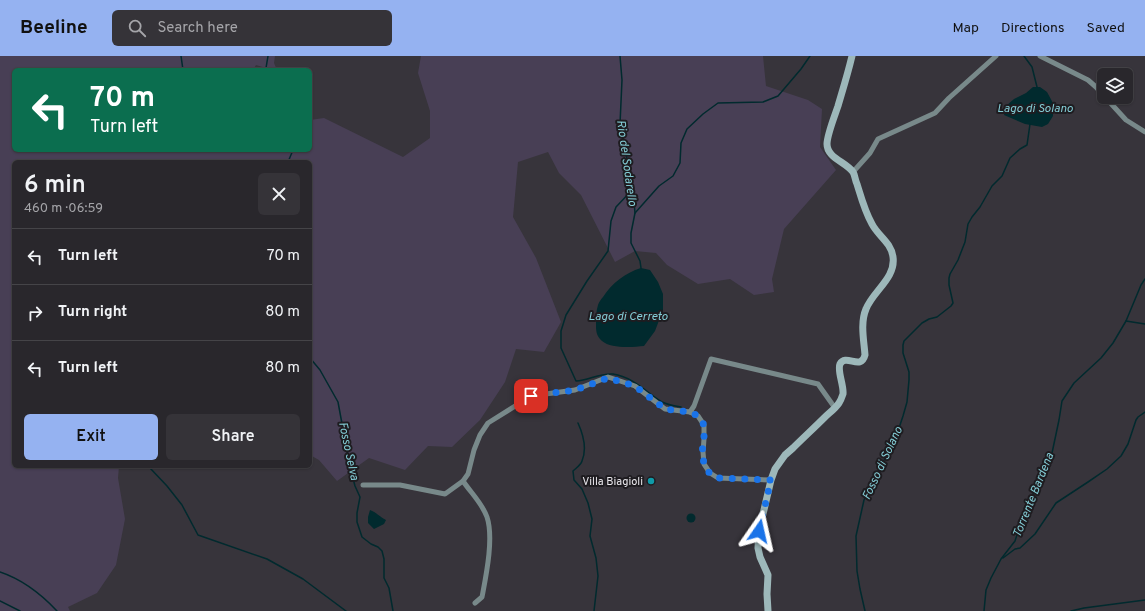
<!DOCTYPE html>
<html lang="en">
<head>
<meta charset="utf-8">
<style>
  :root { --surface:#29272c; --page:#353338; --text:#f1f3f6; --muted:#a5a5a9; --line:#454448; --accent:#95b2f1 }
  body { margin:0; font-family:Overpass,sans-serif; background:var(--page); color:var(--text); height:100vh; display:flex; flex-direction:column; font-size:15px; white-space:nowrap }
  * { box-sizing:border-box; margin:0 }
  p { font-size:13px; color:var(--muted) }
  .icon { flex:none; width:22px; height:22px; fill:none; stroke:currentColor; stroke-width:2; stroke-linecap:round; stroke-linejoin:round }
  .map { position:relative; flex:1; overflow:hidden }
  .drawer { position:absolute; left:12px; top:104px; width:300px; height:308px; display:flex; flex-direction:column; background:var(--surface); border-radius:6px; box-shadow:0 1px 3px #0004,0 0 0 1px var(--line) }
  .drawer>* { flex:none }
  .hud { position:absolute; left:12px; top:12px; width:300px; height:84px; border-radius:6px; box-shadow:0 1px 3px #0004,0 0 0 1px var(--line); background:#0b6e4f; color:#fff; overflow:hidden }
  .controls { position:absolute; left:1097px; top:12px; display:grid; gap:8px }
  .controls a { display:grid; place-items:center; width:36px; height:36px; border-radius:6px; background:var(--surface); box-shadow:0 1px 3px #0004,0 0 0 1px var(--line); font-size:20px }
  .pin { position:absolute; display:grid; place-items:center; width:34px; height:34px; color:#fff; margin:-17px; border-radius:8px; box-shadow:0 2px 6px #0006 }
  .me { position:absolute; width:44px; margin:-22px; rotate:11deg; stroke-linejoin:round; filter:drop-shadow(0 0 3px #0008) }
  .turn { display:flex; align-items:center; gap:14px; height:84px; padding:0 12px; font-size:18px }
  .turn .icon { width:52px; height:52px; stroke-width:2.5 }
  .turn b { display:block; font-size:28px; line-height:34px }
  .round { display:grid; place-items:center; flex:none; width:42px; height:42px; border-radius:6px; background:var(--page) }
  .overview { display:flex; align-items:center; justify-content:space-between; height:68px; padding:0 12px }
  h1 { font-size:24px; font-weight:600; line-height:30px }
  .primary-button { display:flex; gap:8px; margin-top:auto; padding:8px 12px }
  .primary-button a { flex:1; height:46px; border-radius:6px; background:var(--accent); color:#111; font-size:16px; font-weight:600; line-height:46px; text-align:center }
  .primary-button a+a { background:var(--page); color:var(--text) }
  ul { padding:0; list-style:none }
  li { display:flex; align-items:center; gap:12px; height:56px; padding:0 12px; border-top:1px solid var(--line) }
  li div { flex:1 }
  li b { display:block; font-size:15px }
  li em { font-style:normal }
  header { display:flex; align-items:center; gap:24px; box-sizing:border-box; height:56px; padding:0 20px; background:var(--accent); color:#111 }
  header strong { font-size:19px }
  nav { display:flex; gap:22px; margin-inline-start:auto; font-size:14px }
  .search { width:280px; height:36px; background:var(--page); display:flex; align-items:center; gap:10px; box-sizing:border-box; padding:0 14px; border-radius:6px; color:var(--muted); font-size:15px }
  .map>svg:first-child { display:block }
  .green { fill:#483f55 }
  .water { fill:#012a2e }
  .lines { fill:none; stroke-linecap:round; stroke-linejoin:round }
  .stream { stroke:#012a2e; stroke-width:1.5 }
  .street { stroke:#78898a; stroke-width:5 }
  .secondary { stroke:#9db8ba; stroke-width:7 }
  .route { stroke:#1a73e8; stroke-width:7; stroke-dasharray:0 12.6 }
  .culture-dot { fill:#0f9aa8; stroke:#1e1c20; stroke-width:1.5 }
  .labels { text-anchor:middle; stroke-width:4; stroke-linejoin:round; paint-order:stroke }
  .poi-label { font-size:11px; fill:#eceaef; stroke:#1e1c20; text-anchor:end }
  .water-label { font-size:12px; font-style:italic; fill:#84cdd6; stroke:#1e1c20 }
</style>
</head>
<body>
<header>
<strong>Beeline</strong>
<div class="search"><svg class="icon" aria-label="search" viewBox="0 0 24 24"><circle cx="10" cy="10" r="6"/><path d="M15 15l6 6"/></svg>Search here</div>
<nav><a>Map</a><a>Directions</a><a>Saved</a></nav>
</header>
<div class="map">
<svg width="1145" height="555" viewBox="0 0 1145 555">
  <rect width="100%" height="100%" fill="#37343b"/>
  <!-- green -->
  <polygon class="green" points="0,0 275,0 274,7 277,14 267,14 266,12 256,9 253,14 14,14 14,94 310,94 310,64 324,62 403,101 430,82 430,55 418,17 421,0 763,0 766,30 808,44 822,53 820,91 836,114 784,173 772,223 774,236 754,239 730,223 698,228 667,209 656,197 635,195 615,206 581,139 559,117 548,96 518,106 513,161 536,202 561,266 544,296 516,293 505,326 480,364 452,391 428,390 405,414 369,402 337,425 319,404 310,399 310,106 14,106 14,410 119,410 118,422 125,463 116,509 97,537 68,551 70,555 0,555"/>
  <!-- water -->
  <g class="water">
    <polygon points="1033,31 1040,31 1047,36 1053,47 1053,60 1048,68 1042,71 1025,68 1004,59 1006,50 1014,43 1026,37"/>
    <path d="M641,212L650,214L658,226L663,238V254L655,275L644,290C633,291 611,293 602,285C596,280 596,274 596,268C596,262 596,255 598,249C599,246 601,243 603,241C612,227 625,217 641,212Z"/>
    <path d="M370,454C376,456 380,461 386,464L384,468L374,473L368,467V461Z"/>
    <circle cx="691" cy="462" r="4.5"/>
  </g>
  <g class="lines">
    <!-- stream -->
    <g class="stream">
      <polyline points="181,0 183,14"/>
      <polyline points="620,0 622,24 620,68 633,133 635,157 631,177 631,187 640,205 641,212"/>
      <polyline points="1024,0 1032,11 1037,31"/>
      <polyline points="266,12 268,0"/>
      <polyline points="288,106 293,94"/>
      <path d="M633,133L616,151L611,165L608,195L587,225L566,259L561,275V292L576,325C589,324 600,317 613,318C633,321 646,336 662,346C668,349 675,350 681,351"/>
      <polyline points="635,157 659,130 673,120 680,107 681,87 687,73 703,58 718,47 763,46 778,40 801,13 810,0"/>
      <polyline points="1126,265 1145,268"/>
      <polyline points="310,302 320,314 338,346 350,411 355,430 360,441 357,457 357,466 362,481 371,488 378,491 382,495 384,503 384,522 389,532 393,555"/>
      <path d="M578,367C583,378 587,393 582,405C581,409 576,412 573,415L574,424L582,433L588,447L592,463L590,480L596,502L598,520L594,555"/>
      <polyline points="150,412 167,430 182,449 198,479 267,503 303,523 346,555"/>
      <polyline points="1003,502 1015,493 1020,492 1035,478 1056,447 1088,426 1107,413 1121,400 1128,388 1136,364 1138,361 1145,356"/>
      <path d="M0,516C21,523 42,539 57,555"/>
      <polyline points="0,545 20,555"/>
      <polyline points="865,555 860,533 857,515 856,480 864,444 871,428 895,384 903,360 907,346 909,324 909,316 903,297 903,289 904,285 922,267 929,263 937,261 951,250 953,247 949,229 949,222 950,218 958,204 965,186 968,168 972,161 980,151 992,130 1002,120 1010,102 1020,93 1027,89 1030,68"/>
      <polyline points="984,555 986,534 991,522 1001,503 1015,485 1023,460 1052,397 1059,364 1062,345 1074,327 1101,302 1113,287 1126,265 1141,229 1145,223"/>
      <polyline points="1071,555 1084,552 1145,544"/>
    </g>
    <!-- street -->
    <g class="street">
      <polyline points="1040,0 1088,24 1096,31 1104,40"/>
      <polyline points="1105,41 1126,64 1145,76"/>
      <polyline points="853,116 870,97 878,83 935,57 949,42 996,0"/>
      <polyline points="690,356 694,350 711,303 818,328 835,352"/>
      <path d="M463,425C471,437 482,447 487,461C494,482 486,520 482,541L475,547"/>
      <polyline points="363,429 400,429 445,438 463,425 468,418 474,394 480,379 488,367 531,340 575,334 608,321 635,330 665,353 690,356 698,360 704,369 704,383 703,396 704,408 710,417 718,422 771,424"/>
    </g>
    <!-- secondary -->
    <path class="secondary" d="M768,555L767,538L768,519L760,501L758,492L759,475L771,424L775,413L785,399L793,392C803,382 814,372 824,362C829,357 835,353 839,347C841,344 842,341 843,338C844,329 837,315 840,308C846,297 861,315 865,299C864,285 860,267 866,253C873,235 896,222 893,201C891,186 878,180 872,168C865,156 861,141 857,128C855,124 855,119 853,116C846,106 827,102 827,88C827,79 835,59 838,50C843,33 848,17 852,0"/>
  </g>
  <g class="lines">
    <!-- route -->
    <polyline class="route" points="531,340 575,334 608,322 635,330 665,353 690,356 698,360 704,369 704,383 702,396 704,408 710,418 718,422 771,424 759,475"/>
  </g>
  <!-- markers -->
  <circle class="culture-dot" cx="651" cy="425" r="4"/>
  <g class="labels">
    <!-- poi labels -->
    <g class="poi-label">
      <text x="643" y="429">Villa Biagioli</text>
    </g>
    <!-- water labels -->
    <g class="water-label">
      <text x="1035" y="56">Lago di Solano</text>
      <text transform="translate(627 107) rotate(82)" y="4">Rio del Sodarello</text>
      <text x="628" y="264">Lago di Cerreto</text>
      <text transform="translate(349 395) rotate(78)" y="4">Fosso Selva</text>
      <text transform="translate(882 407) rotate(-65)" y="4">Fosso di Solano</text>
      <text transform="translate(1033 439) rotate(-68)" y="4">Torrente Bardena</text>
    </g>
  </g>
</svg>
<div class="controls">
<a><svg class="icon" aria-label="layers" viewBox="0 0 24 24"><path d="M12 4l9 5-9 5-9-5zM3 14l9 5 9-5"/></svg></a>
</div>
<div class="pin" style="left:531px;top:340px;background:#d93025"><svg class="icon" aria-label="arrive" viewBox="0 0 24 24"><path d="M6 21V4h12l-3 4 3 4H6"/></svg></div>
<svg class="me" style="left:759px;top:475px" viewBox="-20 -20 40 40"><path d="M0-17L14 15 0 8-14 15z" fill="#1a73e8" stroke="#fff" stroke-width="4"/></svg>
<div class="hud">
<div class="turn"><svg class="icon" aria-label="left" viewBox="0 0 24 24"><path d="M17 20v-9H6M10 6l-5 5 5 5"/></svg><div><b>70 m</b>Turn left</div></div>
</div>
<section class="drawer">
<div class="overview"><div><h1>6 min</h1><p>460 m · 06:59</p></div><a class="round"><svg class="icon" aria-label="close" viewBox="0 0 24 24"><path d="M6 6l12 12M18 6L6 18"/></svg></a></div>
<ul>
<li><svg class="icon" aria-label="left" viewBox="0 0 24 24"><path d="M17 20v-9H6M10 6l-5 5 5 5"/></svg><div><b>Turn left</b></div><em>70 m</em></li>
<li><svg class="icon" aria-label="right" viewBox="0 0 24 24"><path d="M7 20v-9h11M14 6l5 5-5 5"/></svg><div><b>Turn right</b></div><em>80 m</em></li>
<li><svg class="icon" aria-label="left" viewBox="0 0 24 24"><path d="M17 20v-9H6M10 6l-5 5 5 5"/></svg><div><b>Turn left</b></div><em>80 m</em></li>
</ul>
<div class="primary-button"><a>Exit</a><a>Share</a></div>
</section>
</div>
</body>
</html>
